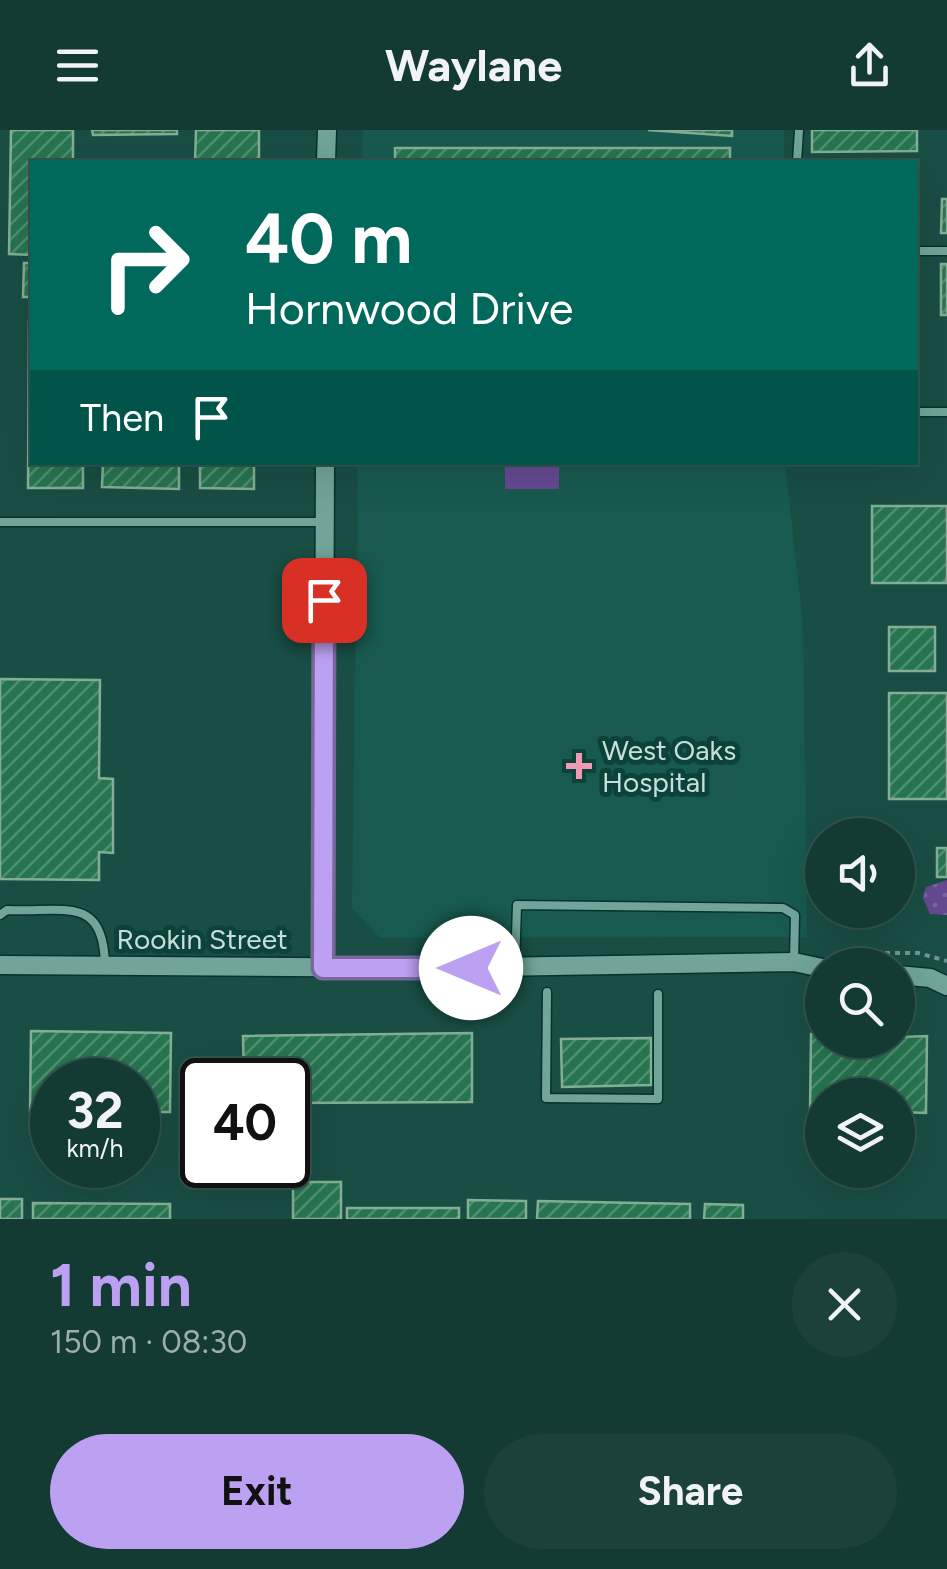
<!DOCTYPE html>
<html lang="en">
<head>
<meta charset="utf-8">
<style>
  :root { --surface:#133a33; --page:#1c413b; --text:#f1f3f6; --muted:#9dadac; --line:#32544e; --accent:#bca0f2 }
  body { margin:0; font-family:Figtree,sans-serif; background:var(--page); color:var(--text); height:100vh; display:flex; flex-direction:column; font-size:38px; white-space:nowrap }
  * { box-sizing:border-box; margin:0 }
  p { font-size:32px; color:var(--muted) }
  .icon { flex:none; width:55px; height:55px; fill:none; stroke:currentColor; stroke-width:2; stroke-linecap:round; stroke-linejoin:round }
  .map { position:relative; height:1089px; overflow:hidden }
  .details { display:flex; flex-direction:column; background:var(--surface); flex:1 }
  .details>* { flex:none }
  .hud { position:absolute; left:30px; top:30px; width:888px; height:305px; border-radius:0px; box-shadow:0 10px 40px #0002,0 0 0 2px var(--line); background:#00695c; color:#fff; overflow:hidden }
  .tools { position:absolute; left:805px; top:688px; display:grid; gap:20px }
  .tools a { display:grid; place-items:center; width:110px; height:110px; border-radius:50%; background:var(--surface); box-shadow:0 10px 40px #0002,0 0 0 2px var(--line); font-size:50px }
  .speed { position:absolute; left:30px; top:928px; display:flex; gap:20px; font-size:50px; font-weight:700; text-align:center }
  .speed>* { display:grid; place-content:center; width:130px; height:130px; border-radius:50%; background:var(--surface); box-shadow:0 10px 40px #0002,0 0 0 2px var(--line); line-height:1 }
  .speed small { font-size:25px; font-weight:400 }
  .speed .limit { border:5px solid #111; border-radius:15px; background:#fff; color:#111 }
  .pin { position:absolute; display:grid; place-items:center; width:85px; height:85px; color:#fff; margin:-42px; border-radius:20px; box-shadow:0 5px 15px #0006 }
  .me { position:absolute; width:110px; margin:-55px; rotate:270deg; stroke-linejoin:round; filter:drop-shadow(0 0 8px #0008) }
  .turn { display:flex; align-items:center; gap:35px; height:210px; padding:0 50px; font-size:45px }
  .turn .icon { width:130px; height:130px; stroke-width:2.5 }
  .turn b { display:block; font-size:70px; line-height:85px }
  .then { display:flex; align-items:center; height:95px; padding:0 50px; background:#0003; gap:20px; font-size:38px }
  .round { display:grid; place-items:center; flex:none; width:105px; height:105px; border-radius:52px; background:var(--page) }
  .head { display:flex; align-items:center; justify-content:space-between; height:170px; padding:0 50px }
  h1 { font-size:60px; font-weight:700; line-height:75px; color:var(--accent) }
  .action { display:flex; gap:20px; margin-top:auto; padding:20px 50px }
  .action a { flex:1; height:115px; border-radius:60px; background:var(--accent); color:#111; font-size:40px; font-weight:700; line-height:115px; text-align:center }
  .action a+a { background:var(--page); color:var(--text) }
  header { display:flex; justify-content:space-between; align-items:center; height:130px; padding:0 50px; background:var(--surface); font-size:45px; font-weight:700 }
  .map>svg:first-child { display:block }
  .built { fill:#185a4f }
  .park { fill:url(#park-dots) }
  .garden { fill:#654a92 }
  .building { fill:url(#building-hatch); stroke:#83ae95; stroke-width:2.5 }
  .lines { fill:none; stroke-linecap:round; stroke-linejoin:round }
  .service-casing { stroke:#08322b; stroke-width:11 }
  .tertiary-casing { stroke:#08322b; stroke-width:21 }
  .path { stroke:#6f968e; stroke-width:4; stroke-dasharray:5 5; stroke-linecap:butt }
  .service { stroke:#71a599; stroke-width:8 }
  .tertiary { stroke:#71a599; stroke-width:18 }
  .route-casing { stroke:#7a689d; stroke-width:25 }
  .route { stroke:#bca0f2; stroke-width:18 }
  .poi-dot { fill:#f09ab6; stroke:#0b433a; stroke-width:4 }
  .labels { text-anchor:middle; stroke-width:10; stroke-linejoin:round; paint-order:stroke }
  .poi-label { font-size:28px; fill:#c6e0d9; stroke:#0b433a; text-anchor:start }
  .street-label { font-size:28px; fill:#c6e0d9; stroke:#0b433a }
</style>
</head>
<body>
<header><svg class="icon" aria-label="menu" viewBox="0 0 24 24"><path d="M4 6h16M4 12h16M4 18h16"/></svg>Waylane<svg class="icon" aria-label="share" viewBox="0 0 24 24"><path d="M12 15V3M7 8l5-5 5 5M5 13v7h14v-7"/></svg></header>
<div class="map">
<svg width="947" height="1089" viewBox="0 0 947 1089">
  <defs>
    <pattern id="park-dots" width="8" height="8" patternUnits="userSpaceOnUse" patternTransform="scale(2.5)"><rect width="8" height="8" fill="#654a92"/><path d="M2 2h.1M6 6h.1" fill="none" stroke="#7a64a1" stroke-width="1.8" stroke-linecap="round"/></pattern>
    <pattern id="building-hatch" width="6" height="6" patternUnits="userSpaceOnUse" patternTransform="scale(2.5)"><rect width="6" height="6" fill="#277550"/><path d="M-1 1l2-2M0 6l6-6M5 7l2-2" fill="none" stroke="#4f8f71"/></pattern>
  </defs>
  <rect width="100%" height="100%" fill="#194e44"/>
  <!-- built -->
  <g class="built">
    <polygon points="363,0 784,0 784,32 362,32"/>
    <polygon points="358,333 785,333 803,494 807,807 380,808 352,778"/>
  </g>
  <!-- park -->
  <polygon class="park" points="947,750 947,785 930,784 923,768 926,757"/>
  <!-- garden -->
  <rect class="garden" x="505" y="333" width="54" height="26"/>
  <!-- building -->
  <g class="building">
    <polygon points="11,0 73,0 73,32 32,32 32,125 9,124"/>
    <polygon points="92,0 177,0 177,4 93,5"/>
    <polygon points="196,0 259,0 259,32 195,32"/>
    <polygon points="648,0 732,0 732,6"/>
    <polygon points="812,0 917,0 917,21 812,22"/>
    <rect x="395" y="18" width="335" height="14"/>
    <polygon points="942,69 947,69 947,103 941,103"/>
    <polygon points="24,133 32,133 32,167 23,167"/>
    <rect x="941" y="134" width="6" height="51"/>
    <polygon points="29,191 32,191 32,332 83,332 83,358 28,358"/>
    <polygon points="103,332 179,332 179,359 102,357"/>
    <polygon points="200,332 254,332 254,359 200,358"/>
    <rect x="872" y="376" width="75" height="77"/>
    <rect x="889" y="497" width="46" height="44"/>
    <polygon points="0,549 100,550 99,648 113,649 113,723 99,722 99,750 0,749"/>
    <rect x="889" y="563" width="58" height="106"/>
    <rect x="937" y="718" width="10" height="29"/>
    <polygon points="31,901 171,903 170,982 138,982 138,950 52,950 52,981 30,981"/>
    <polygon points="472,903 472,972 288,973 288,950 244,950 243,906"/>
    <polygon points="811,904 822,905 822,910 927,906 926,983 898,982 898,965 822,965 822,981 810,981"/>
    <polygon points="651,908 651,955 562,957 561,909"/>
    <rect x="293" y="1052" width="48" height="37"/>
    <rect x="0" y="1069" width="22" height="20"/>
    <polygon points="468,1070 526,1071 526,1089 468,1089"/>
    <polygon points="538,1071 690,1074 690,1089 537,1089"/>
    <polygon points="33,1073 170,1074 170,1089 33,1089"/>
    <polygon points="705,1074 743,1075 743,1089 704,1089"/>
    <rect x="347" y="1078" width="112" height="11"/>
  </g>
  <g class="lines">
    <defs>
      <g id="service">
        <polyline points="797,32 799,0"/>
        <polyline points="915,121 947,121"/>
        <polyline points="915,282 947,282"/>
        <polyline points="0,392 325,392"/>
        <path d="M0,785L7,780C65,783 104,764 105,836"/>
        <polyline points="515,837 517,775 783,778 795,785 794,832"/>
        <polyline points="547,862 546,968 658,969 658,864"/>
      </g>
      <g id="tertiary">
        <polyline points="326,32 327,0"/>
        <polyline points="0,835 434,838 794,832 822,838"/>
        <polyline points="323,837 325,332"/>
        <polyline points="898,845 930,848 947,856"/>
      </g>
    </defs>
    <!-- service casing -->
    <use href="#service" class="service-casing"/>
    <!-- tertiary casing -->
    <use href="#tertiary" class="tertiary-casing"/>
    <!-- path -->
    <polyline class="path" points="850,835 862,823 918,823 947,831"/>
    <!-- service -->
    <use href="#service" class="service"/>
    <!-- tertiary -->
    <use href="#tertiary" class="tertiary"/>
  </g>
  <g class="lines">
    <defs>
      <polyline id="route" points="324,470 323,838 471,838"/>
    </defs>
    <!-- route casing -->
    <use href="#route" class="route-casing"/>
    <!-- route -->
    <use href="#route" class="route"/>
  </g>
  <!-- markers -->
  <path class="poi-dot" d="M574 621h10v10h10v10h-10v10h-10v-10h-10v-10h10z"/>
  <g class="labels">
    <!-- poi labels -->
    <g class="poi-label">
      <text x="602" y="630">West Oaks<tspan x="602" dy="32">Hospital</tspan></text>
    </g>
    <!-- street labels -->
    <g class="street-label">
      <text x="202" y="819">Rookin Street</text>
    </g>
  </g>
</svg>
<div class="tools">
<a><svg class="icon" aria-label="sound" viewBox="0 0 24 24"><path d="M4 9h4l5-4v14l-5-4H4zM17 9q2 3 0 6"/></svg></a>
<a><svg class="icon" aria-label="search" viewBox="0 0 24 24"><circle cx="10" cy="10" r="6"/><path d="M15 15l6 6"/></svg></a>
<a><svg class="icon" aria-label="layers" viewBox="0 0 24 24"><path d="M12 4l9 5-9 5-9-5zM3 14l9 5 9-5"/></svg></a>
</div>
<div class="speed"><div>32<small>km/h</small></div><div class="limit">40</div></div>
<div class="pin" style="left:324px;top:470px;background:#d93025"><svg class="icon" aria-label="arrive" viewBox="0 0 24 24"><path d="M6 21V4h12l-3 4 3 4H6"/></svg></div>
<svg class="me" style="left:471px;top:838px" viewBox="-20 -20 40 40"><circle r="19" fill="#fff"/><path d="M0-13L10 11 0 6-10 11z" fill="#bca0f2"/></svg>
<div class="hud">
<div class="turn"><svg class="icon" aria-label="right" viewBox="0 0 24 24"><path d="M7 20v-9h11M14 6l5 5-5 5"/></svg><div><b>40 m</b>Hornwood Drive</div></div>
<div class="then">Then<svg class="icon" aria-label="arrive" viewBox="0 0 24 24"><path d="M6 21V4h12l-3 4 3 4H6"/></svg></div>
</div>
</div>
<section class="details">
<div class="head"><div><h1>1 min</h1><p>150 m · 08:30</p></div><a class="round"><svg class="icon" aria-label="close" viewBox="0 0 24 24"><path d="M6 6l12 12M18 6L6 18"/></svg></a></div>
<div class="action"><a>Exit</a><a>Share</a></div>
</section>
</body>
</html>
